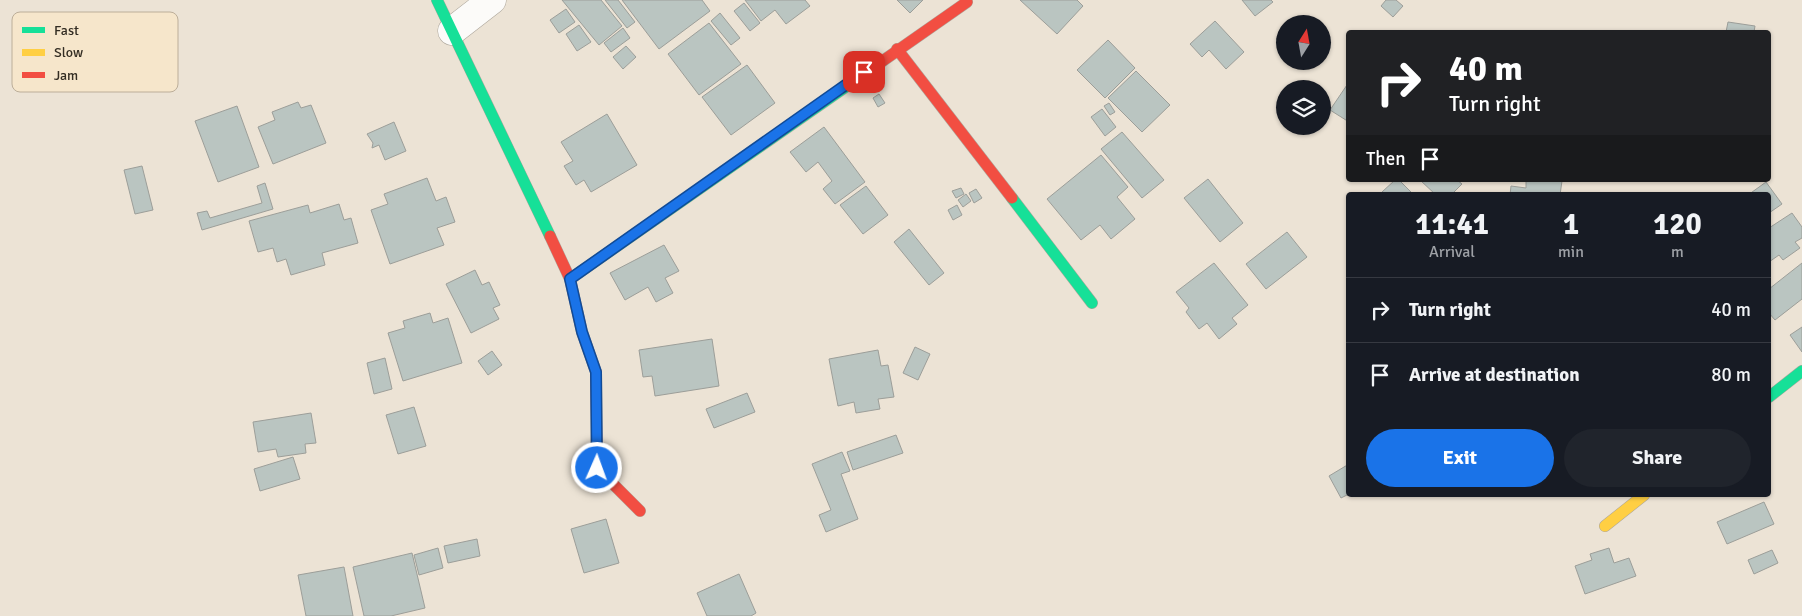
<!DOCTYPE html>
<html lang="en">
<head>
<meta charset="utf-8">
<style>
  :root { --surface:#171b24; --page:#20242c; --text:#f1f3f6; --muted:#9ea1a6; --line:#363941; --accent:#1a73e8 }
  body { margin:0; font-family:Signika,sans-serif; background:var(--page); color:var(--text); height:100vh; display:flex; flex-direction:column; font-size:19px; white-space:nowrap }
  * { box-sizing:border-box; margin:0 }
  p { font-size:16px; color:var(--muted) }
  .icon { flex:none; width:28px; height:28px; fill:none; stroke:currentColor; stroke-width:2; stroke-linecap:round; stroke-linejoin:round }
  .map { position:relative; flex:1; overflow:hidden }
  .drawer { position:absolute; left:1346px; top:192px; width:425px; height:305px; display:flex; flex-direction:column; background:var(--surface); border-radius:5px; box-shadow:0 1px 4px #0004 }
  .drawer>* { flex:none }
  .top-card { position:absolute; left:1346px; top:30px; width:425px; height:152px; border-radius:5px; box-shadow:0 1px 4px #0004; background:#202124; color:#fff; overflow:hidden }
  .needle { width:32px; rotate:11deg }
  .fabs { position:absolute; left:1276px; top:15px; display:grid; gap:10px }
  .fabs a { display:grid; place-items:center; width:55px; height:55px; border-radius:50%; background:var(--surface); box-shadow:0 1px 4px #0004; font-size:25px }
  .pin { position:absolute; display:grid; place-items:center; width:42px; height:42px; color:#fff; margin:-21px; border-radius:10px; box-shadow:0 2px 8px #0006 }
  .me { position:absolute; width:55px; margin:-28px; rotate:2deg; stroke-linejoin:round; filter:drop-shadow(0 0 4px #0008) }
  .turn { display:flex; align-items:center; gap:18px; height:105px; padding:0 20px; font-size:22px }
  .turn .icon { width:65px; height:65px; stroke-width:2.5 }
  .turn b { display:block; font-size:35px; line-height:42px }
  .then { display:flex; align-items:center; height:48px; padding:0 20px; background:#0003; gap:10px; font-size:19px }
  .eta { display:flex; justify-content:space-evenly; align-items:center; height:85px; text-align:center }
  .eta b { font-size:30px; font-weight:800; line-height:35px }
  .cta { display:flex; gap:10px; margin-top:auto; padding:10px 20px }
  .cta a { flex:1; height:58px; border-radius:30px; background:var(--accent); color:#fff; font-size:20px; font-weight:800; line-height:58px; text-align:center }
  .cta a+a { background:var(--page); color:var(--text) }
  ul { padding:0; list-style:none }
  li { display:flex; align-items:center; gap:15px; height:65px; padding:0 20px; border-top:1px solid var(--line) }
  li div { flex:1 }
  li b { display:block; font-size:19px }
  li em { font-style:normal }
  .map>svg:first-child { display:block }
  .building { fill:#bac5c1; stroke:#9c9e99 }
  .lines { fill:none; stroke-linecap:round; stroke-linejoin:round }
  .street-casing { stroke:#aea79c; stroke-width:29 }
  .fast-casing { stroke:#aea79c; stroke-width:12 }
  .slow-casing { stroke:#aea79c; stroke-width:12 }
  .jam-casing { stroke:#aea79c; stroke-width:12 }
  .street { stroke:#fcfbf9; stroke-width:28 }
  .fast { stroke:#16e098; stroke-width:11 }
  .slow { stroke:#ffcf43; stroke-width:11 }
  .jam { stroke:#f24e42; stroke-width:11 }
  .route-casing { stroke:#114b97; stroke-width:12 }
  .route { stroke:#1a73e8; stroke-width:9 }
  .key { fill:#f6e6cb; stroke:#bcae99; stroke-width:1 }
  .key-label { font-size:14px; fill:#332d23 }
</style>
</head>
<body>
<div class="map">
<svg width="1802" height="616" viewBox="0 0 1802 616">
  <rect width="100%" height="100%" fill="#ece3d5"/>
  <!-- building -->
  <g class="building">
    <polygon points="562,0 601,0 622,26 599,45"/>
    <polygon points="605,0 618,0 635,22 627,28"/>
    <polygon points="622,0 702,0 710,11 659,49"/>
    <polygon points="745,0 805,0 810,6 786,24 775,10 761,21"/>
    <polygon points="897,0 923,0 910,13"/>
    <polygon points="1020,0 1077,0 1083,6 1057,34"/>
    <polygon points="1242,0 1271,0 1273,2 1255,16"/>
    <polygon points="1386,0 1396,0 1403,6 1393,17 1381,6"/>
    <polygon points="744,3 760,23 750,31 734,11"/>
    <polygon points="566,9 575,22 559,33 550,20"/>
    <polygon points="720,13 740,38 731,45 711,21"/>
    <polygon points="1215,21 1244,52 1226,69 1209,50 1202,57 1190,44"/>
    <polygon points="1728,22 1755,26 1754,32 1726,32"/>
    <polygon points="709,23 741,64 699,95 668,54"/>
    <polygon points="579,25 591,42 577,51 566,34"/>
    <polygon points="623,28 630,38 611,52 604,43"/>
    <polygon points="1285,30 1285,48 1276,39"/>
    <polygon points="1108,40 1135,68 1105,98 1077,70"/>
    <polygon points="626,46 636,57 623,69 613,57"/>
    <polygon points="747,65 775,103 731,135 702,97"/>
    <polygon points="1136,71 1170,105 1142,132 1108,98"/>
    <polygon points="1349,82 1349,122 1330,110"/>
    <polygon points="879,94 885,103 878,107 873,98"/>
    <polygon points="298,102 301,108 311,105 326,143 273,164 258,127 275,120 272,112"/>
    <polygon points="1109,103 1115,112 1110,115 1104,106"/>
    <polygon points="237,106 259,167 218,182 195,121"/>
    <polygon points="1102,109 1116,127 1105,136 1091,117"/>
    <polygon points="607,114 637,165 591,192 584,180 576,185 564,166 573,161 561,142"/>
    <polygon points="394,122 406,151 385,160 379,145 372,148 373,143 367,134"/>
    <polygon points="824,127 865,182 835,204 823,189 832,181 818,162 806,172 790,152"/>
    <polygon points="1122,132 1164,180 1142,198 1101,149"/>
    <polygon points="1101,155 1128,187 1117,197 1135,219 1111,239 1100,225 1081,240 1047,199"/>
    <polygon points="142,166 153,210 135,214 124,170"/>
    <polygon points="427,178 436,201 446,197 455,222 437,228 444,245 390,264 371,210 388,204 384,194"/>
    <polygon points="1208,179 1243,223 1220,242 1184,198"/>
    <polygon points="1395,180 1399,180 1412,193 1386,195 1382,192"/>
    <polygon points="1420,180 1457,180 1462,184 1451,195 1436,195"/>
    <polygon points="1526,180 1562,181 1560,195 1510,195 1511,186 1526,188"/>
    <polygon points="1766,182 1782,204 1769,213 1769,195 1748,195"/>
    <polygon points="265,183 273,209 202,230 197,213 207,211 210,218 262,203 257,186"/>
    <polygon points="866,186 888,215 863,234 840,205"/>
    <polygon points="961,188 964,194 956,198 952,191"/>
    <polygon points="976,189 982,198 974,203 969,193"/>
    <polygon points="966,194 971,201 963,207 958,200"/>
    <polygon points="339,204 344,220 351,218 358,243 322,253 325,265 291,275 286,259 277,262 273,248 258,252 249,221 308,205 310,213"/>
    <polygon points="957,205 962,215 953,220 948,210"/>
    <polygon points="1792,213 1802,227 1802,238 1795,242 1800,248 1783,260 1779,255 1769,262 1769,228"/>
    <polygon points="909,229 944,273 929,285 894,242"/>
    <polygon points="1287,232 1307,257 1266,289 1246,264"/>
    <polygon points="664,245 679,271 665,278 673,293 656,302 648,287 625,300 610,273"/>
    <polygon points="1214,263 1248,305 1232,318 1237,324 1219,339 1207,323 1199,329 1186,312 1189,308 1176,292"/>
    <polygon points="1802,263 1802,299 1775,320 1769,313 1769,289"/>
    <polygon points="475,270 482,285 489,282 500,305 493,308 499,319 471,333 446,284"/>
    <polygon points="430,313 433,323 448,318 462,363 403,381 388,333 405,328 403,321"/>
    <polygon points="1802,327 1802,352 1790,335"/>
    <polygon points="712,339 719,386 655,396 652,376 643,377 639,350"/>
    <polygon points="915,347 930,354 918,380 903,373"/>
    <polygon points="878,350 881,366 888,365 894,397 878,399 880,409 856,413 854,402 838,406 829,359"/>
    <polygon points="492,351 502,365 488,375 478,361"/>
    <polygon points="385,358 392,389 374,394 367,363"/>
    <polygon points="747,393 755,412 714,428 706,409"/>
    <polygon points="414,407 426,446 398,454 386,415"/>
    <polygon points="311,413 316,443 305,444 306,453 278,457 276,449 258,452 253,422"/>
    <polygon points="896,435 903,453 853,470 847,452"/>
    <polygon points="842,452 850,471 841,474 858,519 826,532 819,515 831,510 812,464"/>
    <polygon points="293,457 300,479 260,491 254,469"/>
    <polygon points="1349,464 1349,494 1341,498 1329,476"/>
    <polygon points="1764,502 1774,524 1727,544 1717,522"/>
    <polygon points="606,519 619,563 584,573 571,529"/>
    <polygon points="477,539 480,556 448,563 444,546"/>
    <polygon points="438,548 443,568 419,575 414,555"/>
    <polygon points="1609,548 1614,563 1629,558 1636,576 1585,594 1575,566 1592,560 1590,554"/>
    <polygon points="1772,550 1778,563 1754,574 1748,560"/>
    <polygon points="412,553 425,608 391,616 364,616 353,567"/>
    <polygon points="344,567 353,616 306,616 298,575"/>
    <polygon points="739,574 756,613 751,616 707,616 697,593"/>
  </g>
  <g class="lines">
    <defs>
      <polyline id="street" points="452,31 492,0"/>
      <g id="fast">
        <polyline points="437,0 550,236"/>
        <polyline points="1012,198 1092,303"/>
        <polyline points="570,279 854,81"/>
        <polyline points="1769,397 1802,371"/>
      </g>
      <polyline id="slow" points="1605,526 1644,495"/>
      <g id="jam">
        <polyline points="897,49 1012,198"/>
        <polyline points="854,81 967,2"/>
        <polyline points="550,236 570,279 582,332 596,372 597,468 640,511"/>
      </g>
    </defs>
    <!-- street casing -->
    <use href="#street" class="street-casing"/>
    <!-- fast casing -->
    <use href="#fast" class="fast-casing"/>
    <!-- slow casing -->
    <use href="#slow" class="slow-casing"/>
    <!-- jam casing -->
    <use href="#jam" class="jam-casing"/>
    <!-- street -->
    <use href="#street" class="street"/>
    <!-- fast -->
    <use href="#fast" class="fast"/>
    <!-- slow -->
    <use href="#slow" class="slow"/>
    <!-- jam -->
    <use href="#jam" class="jam"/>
  </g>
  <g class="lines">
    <defs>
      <polyline id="route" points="597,468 596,372 582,332 570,279 864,72"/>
    </defs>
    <!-- route casing -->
    <use href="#route" class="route-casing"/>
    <!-- route -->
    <use href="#route" class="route"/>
  </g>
  <!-- legend -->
  <rect x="12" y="12" width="166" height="80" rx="8" class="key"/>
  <rect x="22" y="27" width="23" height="6" fill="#16e098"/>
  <rect x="22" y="49" width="23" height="7" fill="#ffcf43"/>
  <rect x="22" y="72" width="23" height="6" fill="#f24e42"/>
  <g class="key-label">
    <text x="54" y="35">Fast</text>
    <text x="54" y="57">Slow</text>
    <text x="54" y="80">Jam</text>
  </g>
</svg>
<div class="fabs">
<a><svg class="needle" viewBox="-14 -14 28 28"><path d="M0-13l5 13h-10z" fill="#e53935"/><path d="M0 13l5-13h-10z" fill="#9ea1a6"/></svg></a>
<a><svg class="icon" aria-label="layers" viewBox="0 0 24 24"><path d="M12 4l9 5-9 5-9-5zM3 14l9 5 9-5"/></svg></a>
</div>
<div class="pin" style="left:864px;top:72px;background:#d93025"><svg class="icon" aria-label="arrive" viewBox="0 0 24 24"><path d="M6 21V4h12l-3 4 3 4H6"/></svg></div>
<svg class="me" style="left:597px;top:468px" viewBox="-20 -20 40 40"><circle r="17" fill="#1a73e8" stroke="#fff" stroke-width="3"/><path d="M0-11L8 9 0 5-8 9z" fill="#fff"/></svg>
<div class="top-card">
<div class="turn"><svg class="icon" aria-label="right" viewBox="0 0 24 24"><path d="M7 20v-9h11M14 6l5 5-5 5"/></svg><div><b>40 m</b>Turn right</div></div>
<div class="then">Then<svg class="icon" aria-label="arrive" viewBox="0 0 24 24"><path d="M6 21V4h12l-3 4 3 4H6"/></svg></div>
</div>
<section class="drawer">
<div class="eta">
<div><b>11:41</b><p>Arrival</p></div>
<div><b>1</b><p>min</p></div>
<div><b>120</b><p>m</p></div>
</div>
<ul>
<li><svg class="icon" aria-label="right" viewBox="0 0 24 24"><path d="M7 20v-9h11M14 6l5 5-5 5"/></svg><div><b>Turn right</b></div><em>40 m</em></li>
<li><svg class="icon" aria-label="arrive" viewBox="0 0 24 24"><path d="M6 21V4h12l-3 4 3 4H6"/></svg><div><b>Arrive at destination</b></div><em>80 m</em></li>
</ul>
<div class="cta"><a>Exit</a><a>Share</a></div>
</section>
</div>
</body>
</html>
